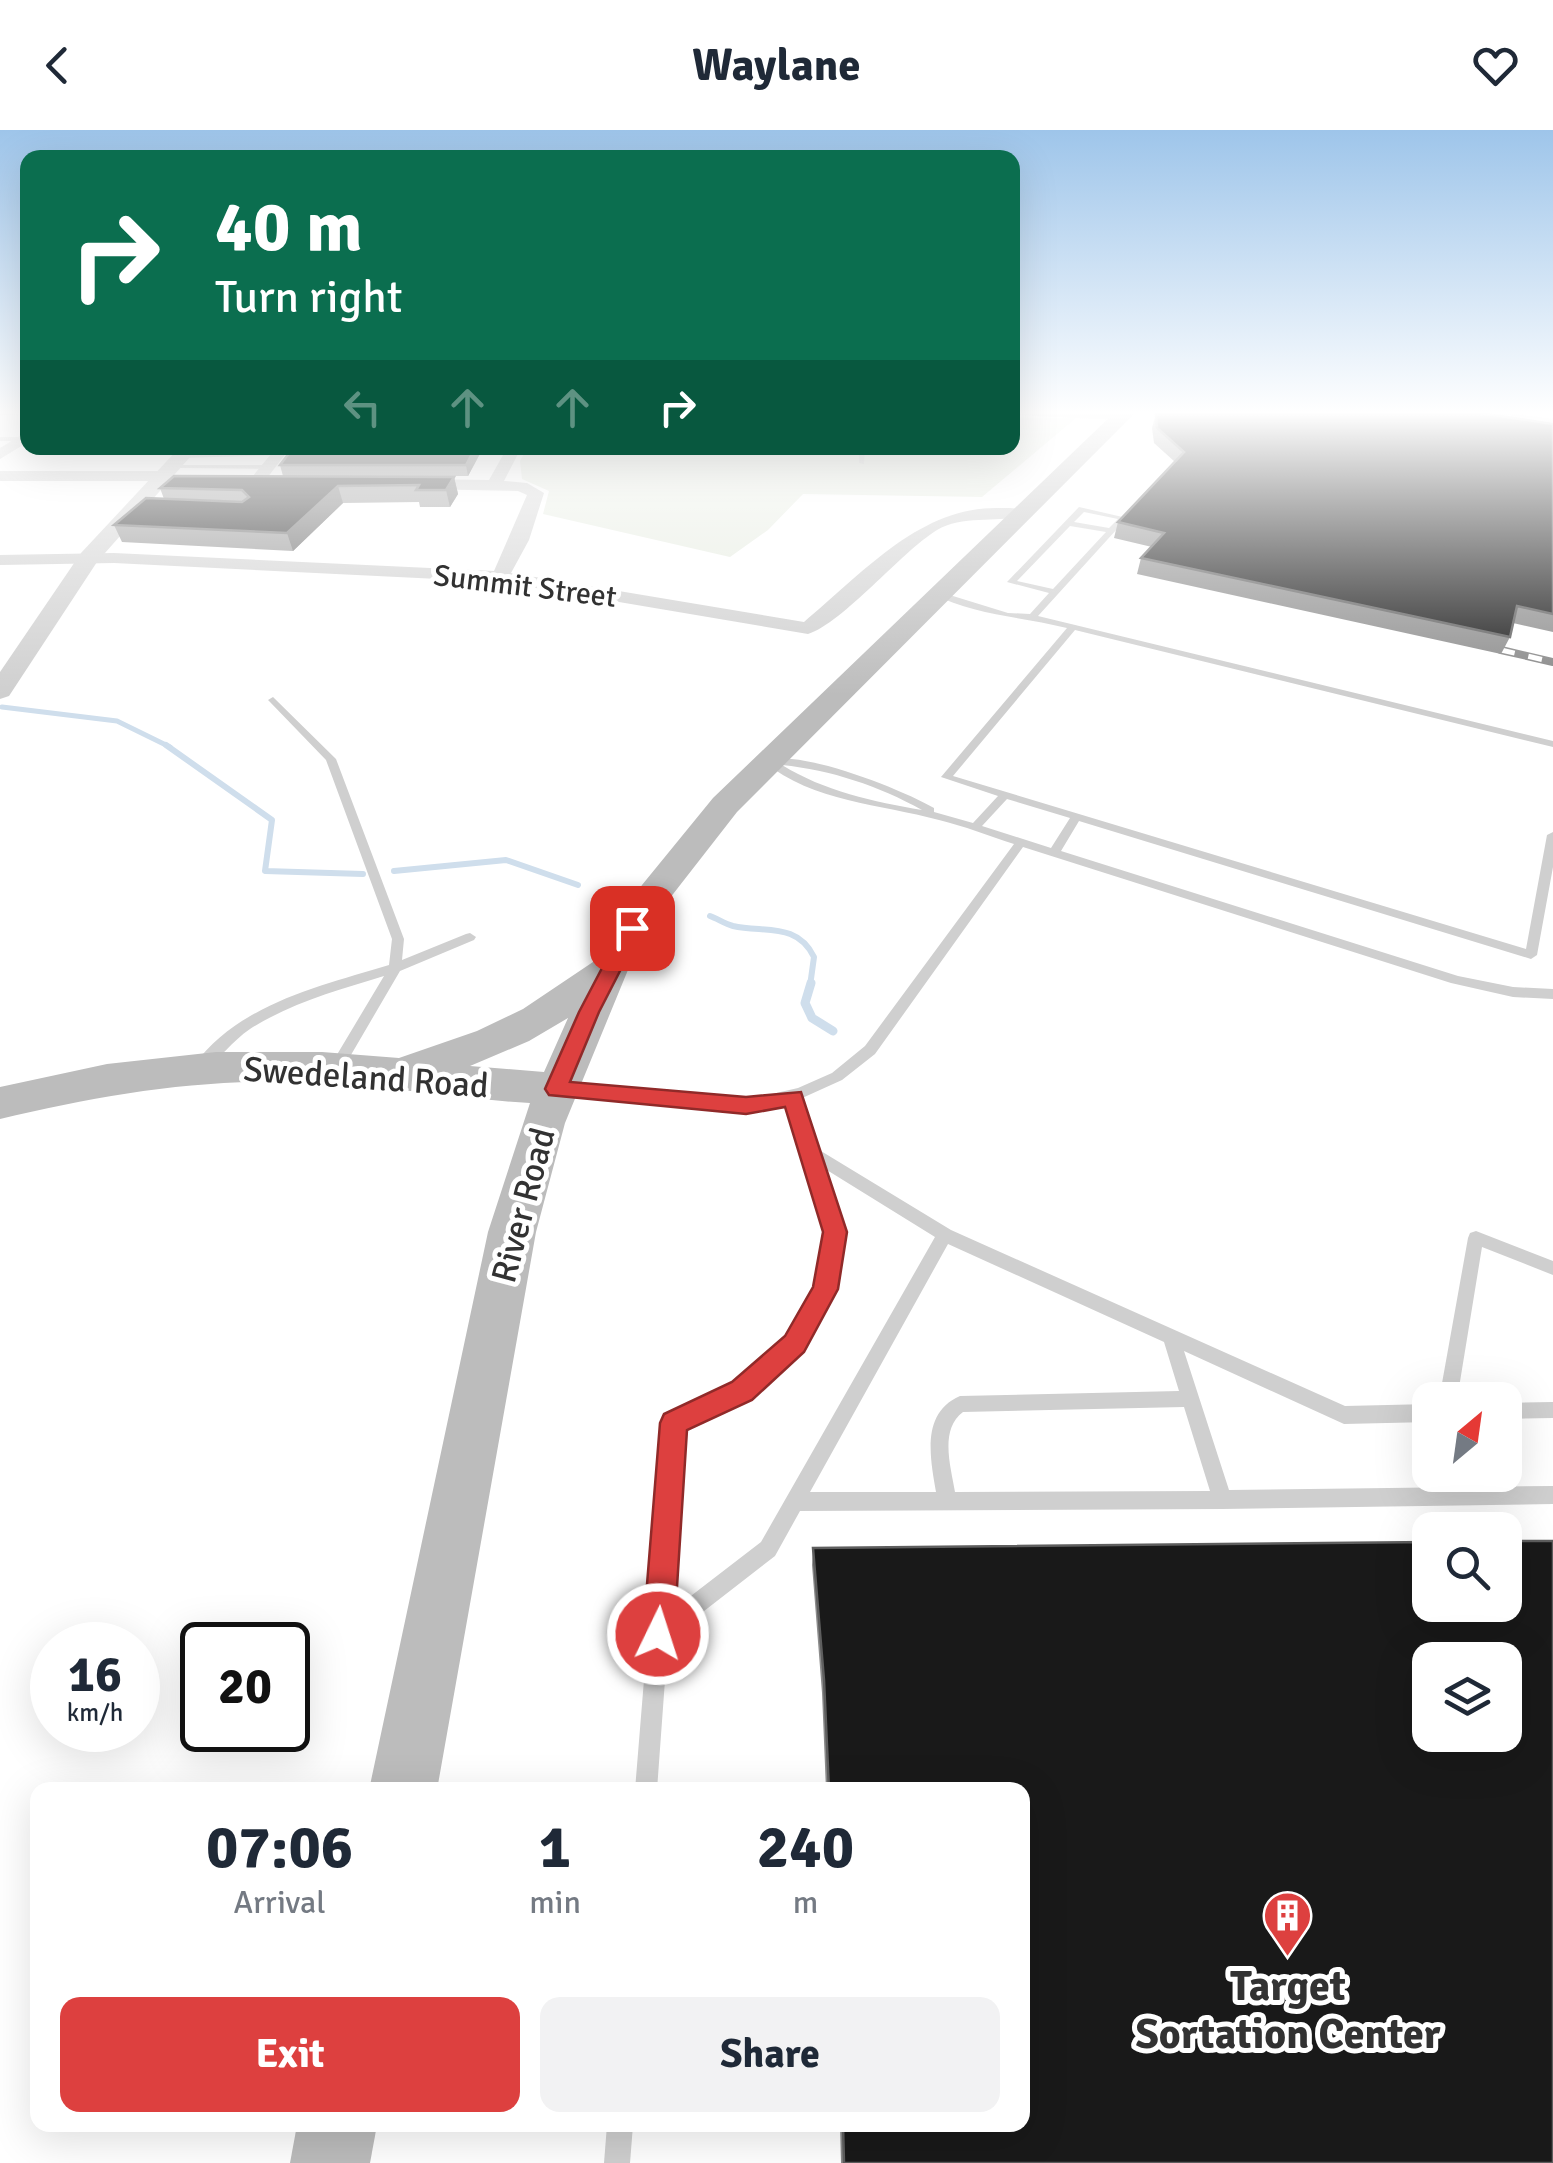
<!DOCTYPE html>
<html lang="en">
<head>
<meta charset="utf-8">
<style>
  :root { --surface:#fff; --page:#f2f2f3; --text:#1f2937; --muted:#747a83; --accent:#dd403f }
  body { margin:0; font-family:Signika,sans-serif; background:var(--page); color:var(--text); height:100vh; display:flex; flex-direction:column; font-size:38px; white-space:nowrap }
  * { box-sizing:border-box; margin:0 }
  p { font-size:32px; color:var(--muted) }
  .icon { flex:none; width:55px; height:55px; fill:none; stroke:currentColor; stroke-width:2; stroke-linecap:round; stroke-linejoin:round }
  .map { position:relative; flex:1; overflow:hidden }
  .drawer { position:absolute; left:30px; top:1652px; width:1000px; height:350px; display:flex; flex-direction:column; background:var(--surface); border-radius:20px; box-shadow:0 10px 40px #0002 }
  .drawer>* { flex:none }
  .hud { position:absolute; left:20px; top:20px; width:1000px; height:305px; border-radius:20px; box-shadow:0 10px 40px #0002; background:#0b6e4f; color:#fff; overflow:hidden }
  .needle { width:65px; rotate:29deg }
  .controls { position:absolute; left:1412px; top:1252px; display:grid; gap:20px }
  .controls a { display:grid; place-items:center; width:110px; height:110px; border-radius:20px; background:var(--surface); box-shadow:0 10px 40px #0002; font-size:50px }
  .speed { position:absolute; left:30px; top:1492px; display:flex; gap:20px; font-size:50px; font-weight:700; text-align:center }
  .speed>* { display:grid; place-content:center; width:130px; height:130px; border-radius:50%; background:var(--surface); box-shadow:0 10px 40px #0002; line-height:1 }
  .speed small { font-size:25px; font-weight:400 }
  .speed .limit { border:5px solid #111; border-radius:15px; background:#fff; color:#111 }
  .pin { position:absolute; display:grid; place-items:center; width:85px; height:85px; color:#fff; margin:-42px; border-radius:20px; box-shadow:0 5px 15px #0006 }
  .me { position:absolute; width:110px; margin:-55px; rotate:4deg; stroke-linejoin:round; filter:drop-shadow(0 0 8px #0008) }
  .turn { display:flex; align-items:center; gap:35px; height:210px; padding:0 30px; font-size:45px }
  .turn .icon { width:130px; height:130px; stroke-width:2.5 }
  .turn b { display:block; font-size:70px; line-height:85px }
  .lanes { display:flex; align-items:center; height:95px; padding:0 30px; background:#0003; justify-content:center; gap:50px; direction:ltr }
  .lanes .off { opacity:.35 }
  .eta { display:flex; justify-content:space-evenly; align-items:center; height:170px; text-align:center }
  .eta b { font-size:60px; font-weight:700; line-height:70px }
  .primary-button { display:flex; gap:20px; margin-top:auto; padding:20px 30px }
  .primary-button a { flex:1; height:115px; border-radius:20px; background:var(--accent); color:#fff; font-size:40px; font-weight:700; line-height:115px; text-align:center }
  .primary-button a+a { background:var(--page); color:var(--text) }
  header { display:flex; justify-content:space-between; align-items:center; height:130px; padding:0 30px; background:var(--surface); font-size:45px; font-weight:700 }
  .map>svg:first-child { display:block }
  .green { fill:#e4eade }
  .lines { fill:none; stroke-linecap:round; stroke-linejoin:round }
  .stream-far2 { stroke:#cfdeec; stroke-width:5 }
  .stream-far1 { stroke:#cfdeec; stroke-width:6 }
  .stream { stroke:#cfdeec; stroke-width:9 }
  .service { fill:#cfcfcf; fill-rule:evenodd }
  .minor { fill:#cfcfcf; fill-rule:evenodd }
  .tertiary { fill:#cfcfcf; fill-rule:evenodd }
  .secondary { fill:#bcbcbc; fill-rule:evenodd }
  .rail-casing { stroke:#878787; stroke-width:8 }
  .rail { stroke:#fff; stroke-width:5; stroke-dasharray:14; stroke-linecap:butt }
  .wall { fill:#8c8c8c }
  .shaded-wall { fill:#5e5e5e }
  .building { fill:#191919; stroke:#5e5e5e; stroke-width:2.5; fill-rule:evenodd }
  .route { fill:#dd403f; stroke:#902a29; stroke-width:2.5 }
  .labels { text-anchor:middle; stroke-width:10; stroke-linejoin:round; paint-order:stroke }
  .far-street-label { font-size:30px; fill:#323232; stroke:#fff }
  .street-label { font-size:35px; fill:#323232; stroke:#fff }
  .near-poi-label { font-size:42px; font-weight:bold; fill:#323232; stroke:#fff }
</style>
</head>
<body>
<header><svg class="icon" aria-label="back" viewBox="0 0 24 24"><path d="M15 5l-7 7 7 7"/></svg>Waylane<svg class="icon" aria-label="heart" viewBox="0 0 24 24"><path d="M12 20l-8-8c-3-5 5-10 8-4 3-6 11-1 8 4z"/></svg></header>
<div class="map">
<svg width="1553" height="2033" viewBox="0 0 1553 2033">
  <rect width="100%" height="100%" fill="#fff"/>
  <!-- green -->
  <polygon class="green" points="1013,287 1076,288 982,367 803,364 768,400 730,427 543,384 549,361 522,349 520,331 527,318 1012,318"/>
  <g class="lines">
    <!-- stream-far2 -->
    <polyline class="stream-far2" points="2,577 117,591 170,617"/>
    <!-- stream-far1 -->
    <g class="stream-far1">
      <polyline points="166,615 272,690 265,741 363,744"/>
      <polyline points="394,741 506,730 578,755"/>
      <path d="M710,786C718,789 725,794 733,796C764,803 797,792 814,827L810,856"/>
    </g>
    <!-- stream -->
    <polyline class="stream" points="811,853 805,873 812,888 833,901"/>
    <!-- service -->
    <g class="service">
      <polygon points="1482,281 1495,281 1553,289 1553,293"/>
      <rect x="0" y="307" width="28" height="4"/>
      <polygon points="859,318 865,318 864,334 859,333"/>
      <polygon points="282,322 280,325 181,328 178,326 181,324"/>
      <polygon points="180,335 268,335 272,337 268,339 178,338"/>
      <path d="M1079,377L1127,388L1038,486L1553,611V617L1075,500L953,646L1526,819L1547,705L1553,702V737L1537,825L1531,829L1079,691L1061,721L1458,846L1513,857L1553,859V869L1513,867L1451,853L1023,717L875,924L842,950L800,969L816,1018L951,1100L1345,1276L1430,1274V1292L1344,1294L1184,1221L1229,1360L1553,1356V1374L1222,1379L800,1381L775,1426L668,1509L657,1660H635L665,1293L668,1287L736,1255L788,1209L818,1158L827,1102L787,972C712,988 634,971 558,964L551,959L558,954L723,968L763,966L798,958L832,943L865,916L1014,714C989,706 964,696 939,690C880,674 812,672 763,631C796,617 901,659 934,678V682L973,693L998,666L941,647L1067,498C1022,487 974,485 933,464L940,462L1008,483L1030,484L1049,463L1007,452ZM1084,382L1118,389L1109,398L1074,392ZM1070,396L1106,402L1053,459L1017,451ZM782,635C831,640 879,656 922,680C874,672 824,661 782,635ZM1007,669L1070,688L1051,718L982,696ZM822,1037L935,1107L761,1412L670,1482L683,1298L748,1267L800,1219L832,1164L843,1102ZM948,1114L1164,1212L1179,1261L960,1266C921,1283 930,1327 936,1362H810ZM1184,1277L1210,1361L955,1362C951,1337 939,1300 963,1282Z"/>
      <path d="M273,567L336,629L404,809L402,830L466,804L470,803L476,807L474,810L400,841L341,942L336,943L329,938L384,846C338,860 291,873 250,899C232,911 219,931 201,940L194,935C239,874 320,856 389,835L392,809L326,630L270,572L268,570Z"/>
      <polygon points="1476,1101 1553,1131 1553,1145 1482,1117 1457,1270 1439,1270 1468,1108 1470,1103"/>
      <polygon points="1553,1272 1553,1288 1505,1289 1505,1273"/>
      <polygon points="607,1995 633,1995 630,2033 604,2033"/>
    </g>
    <!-- minor -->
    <g class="minor">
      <polygon points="0,281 28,281 28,286 0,285"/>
      <polygon points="1012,281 1121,282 1128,286 1121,290 1012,285"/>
      <polygon points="28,301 28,312 0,329 0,318"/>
      <polygon points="276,318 290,318 261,356 249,356 247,353"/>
      <path d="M507,318H521L504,351L527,353L544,363L529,410L511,443L804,492C862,444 920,376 999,378C1010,378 1020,377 1028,383C1011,395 966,383 937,400C901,422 843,493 808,504L500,452L114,433L0,435V425L114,423L494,441L527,365L518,361L415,359L407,354L415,349L489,350Z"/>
      <polygon points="0,341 162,341 170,346 162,351 0,351"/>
    </g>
    <!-- tertiary -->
    <polygon class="tertiary" points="179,318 198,318 97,432 9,566 0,569 0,542 81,423"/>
    <!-- secondary -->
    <g class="secondary">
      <path d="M1116,281H1137L737,682L670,768L630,835L565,993L536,1102L437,1660H369L488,1102L530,973C461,969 393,957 325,953C215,946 107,963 0,989V957L107,934L216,922H322L399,928L477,901L523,879L593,832L642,755L713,668ZM568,888L544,942L470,936L529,911Z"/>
      <polygon points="297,1995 377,1995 370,2033 290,2033"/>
    </g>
    <defs>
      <polyline id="rail" points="1501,520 1553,532"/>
    </defs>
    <!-- rail casing -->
    <use href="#rail" class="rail-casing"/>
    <!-- rail -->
    <use href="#rail" class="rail"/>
  </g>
  <!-- wall -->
  <g class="wall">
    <polygon points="1156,284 1553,294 1553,502 1513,493 1510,507 1501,524 1137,444 1141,428 1152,417 1114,408 1118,392 1175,332 1154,313 1152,298"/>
    <polygon points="293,318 483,318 468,346 283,346 280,335"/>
    <polygon points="454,347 458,364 450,377 420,377 419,372 343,373 293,421 122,412 114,395 164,369 160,358"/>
    <polygon points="813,1418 1553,2033 841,2033 840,1995 1022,1995 1022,1660 826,1660 822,1563 812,1435"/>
  </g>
  <!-- shaded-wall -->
  <g class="shaded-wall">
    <polygon points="475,318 483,318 468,346 466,335"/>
    <polygon points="454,347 458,364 450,377 446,360"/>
    <polygon points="338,356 343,373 293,421 287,403"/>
  </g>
  <!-- building -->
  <g class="building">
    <polygon points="1159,281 1468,281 1553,294 1553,484 1517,476 1510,507 1141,428 1164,403 1118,392 1184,322 1157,298 1156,284"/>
    <polygon points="293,318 475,318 466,335 280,335"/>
    <polygon points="174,346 454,347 446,360 416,360 419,355 338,356 287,403 114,395 146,368 242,372 249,367 242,360 160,358"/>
    <path d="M1505,1411H1553V2033H844L843,1995H1022V1660H829L824,1550L813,1418L1430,1412V1475H1505ZM1430,1530H1505V1605H1430Z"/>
  </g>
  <!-- sky -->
  <linearGradient id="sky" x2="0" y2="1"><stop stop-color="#9ec5ea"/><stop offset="0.5" stop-color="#fff"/><stop offset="1" stop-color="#fff" stop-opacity="0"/></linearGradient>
  <rect width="1553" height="565" fill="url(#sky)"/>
  <!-- route -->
  <polygon class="route" points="632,792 642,798 599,882 570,952 746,967 801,962 847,1102 838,1159 804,1222 752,1270 687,1300 674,1504 669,1516 658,1520 647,1516 643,1504 660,1293 664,1284 732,1252 785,1206 813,1157 823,1102 785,977 746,984 549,965 545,959 579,882 623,798"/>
  <!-- icons -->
  <defs>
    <symbol id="building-pin" viewBox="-11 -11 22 30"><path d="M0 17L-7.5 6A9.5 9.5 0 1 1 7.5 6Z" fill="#dd403f" stroke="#fff"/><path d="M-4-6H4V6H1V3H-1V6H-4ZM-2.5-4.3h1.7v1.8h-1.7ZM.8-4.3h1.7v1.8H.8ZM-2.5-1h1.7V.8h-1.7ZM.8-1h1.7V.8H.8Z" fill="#fff"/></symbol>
  </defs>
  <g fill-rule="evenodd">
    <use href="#building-pin" x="1260" y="1758" width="55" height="75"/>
  </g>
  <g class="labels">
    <!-- far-street labels -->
    <g class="far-street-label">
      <text transform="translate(525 456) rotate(7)" y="10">Summit Street</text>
    </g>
    <!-- street labels -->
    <g class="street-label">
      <text transform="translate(366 947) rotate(4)" y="12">Swedeland Road</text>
      <text transform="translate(523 1075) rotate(-75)" y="12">River Road</text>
    </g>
    <!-- near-poi labels -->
    <g class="near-poi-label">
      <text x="1288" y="1870">Target<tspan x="1288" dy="48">Sortation Center</tspan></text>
    </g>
  </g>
</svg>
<div class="controls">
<a><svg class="needle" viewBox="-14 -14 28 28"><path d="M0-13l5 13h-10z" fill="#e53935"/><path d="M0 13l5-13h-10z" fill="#747a83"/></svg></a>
<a><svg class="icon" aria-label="search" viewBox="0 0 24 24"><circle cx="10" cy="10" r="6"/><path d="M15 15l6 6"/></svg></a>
<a><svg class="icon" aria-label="layers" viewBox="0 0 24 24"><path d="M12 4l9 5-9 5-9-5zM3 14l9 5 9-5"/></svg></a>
</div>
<div class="speed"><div>16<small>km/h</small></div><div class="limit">20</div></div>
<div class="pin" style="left:632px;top:798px;background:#d93025"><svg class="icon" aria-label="arrive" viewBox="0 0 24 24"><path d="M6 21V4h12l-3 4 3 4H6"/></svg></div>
<svg class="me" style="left:658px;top:1504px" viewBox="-20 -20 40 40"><circle r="17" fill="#dd403f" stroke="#fff" stroke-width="3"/><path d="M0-11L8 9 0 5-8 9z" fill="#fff"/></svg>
<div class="hud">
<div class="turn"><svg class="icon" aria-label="right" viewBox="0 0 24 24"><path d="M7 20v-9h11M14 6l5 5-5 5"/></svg><div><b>40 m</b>Turn right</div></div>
<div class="lanes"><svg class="icon off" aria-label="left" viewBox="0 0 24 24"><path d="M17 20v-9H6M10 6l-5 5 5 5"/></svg><svg class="icon off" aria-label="ahead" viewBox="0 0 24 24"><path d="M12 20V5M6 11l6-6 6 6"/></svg><svg class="icon off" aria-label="ahead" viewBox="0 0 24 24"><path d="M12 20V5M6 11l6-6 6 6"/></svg><svg class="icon" aria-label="right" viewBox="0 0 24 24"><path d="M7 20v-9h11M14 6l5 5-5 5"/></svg></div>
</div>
<section class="drawer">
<div class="eta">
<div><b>07:06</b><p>Arrival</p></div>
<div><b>1</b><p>min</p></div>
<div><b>240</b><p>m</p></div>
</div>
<div class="primary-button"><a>Exit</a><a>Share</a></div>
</section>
</div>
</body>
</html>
